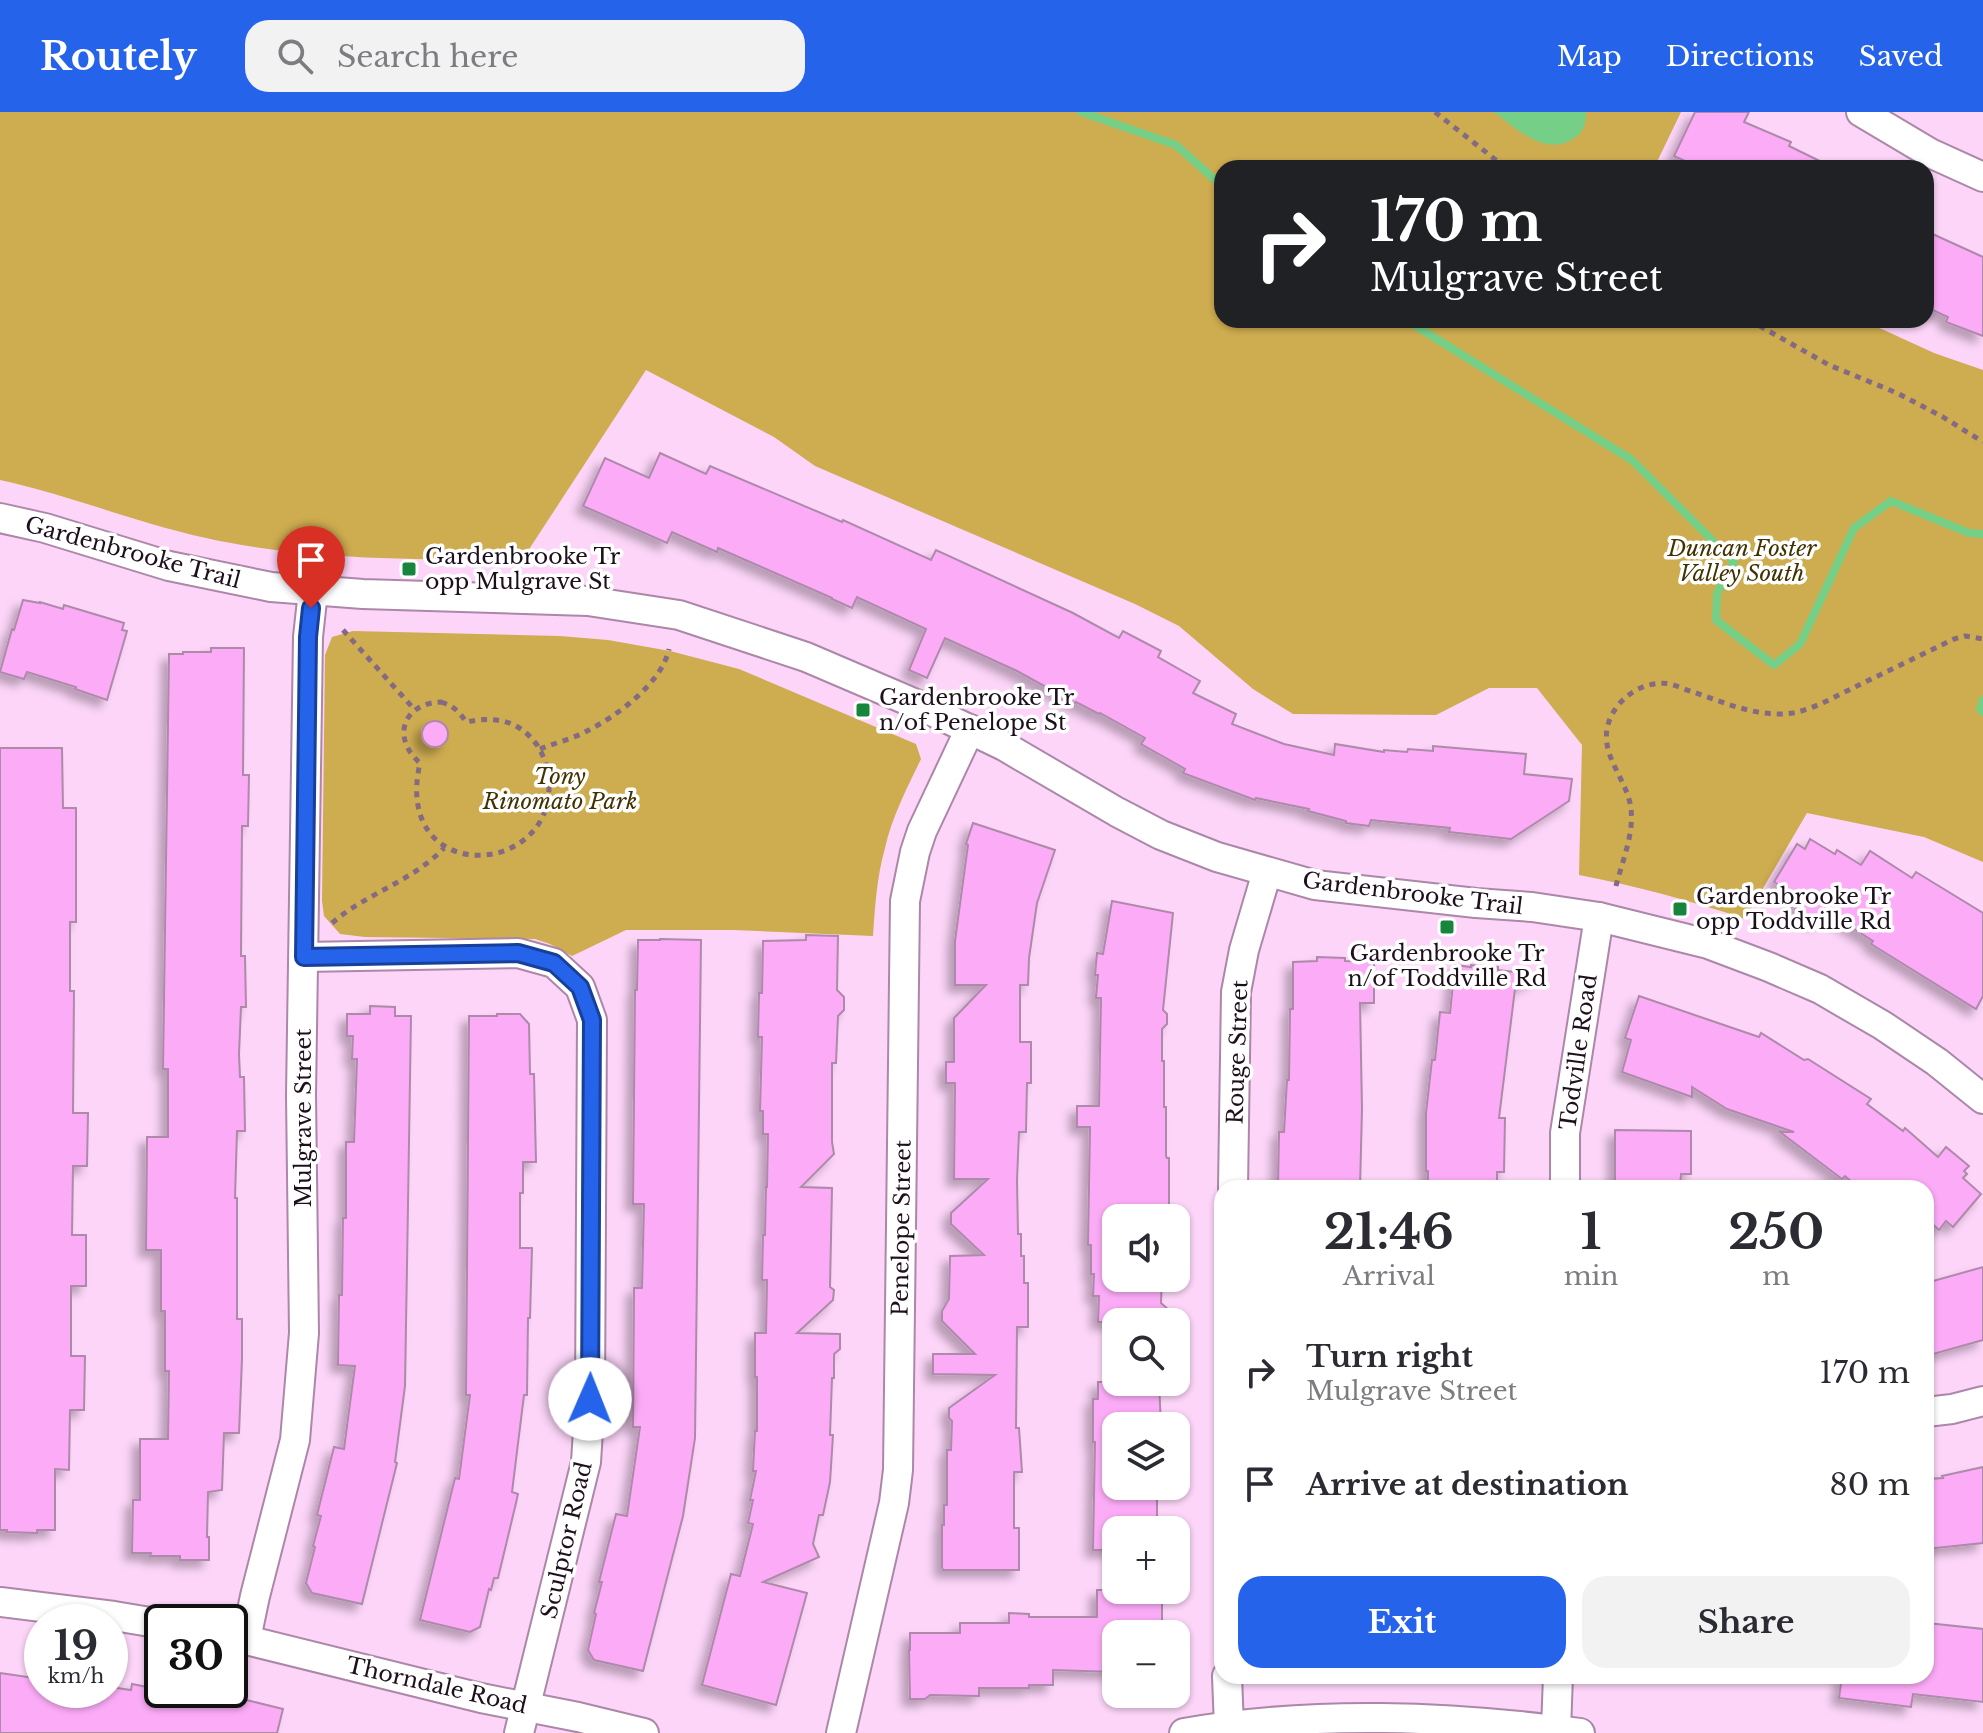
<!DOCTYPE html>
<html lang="en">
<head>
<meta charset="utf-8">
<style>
  :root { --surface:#fff; --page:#f2f2f3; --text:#2b2b33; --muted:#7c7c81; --accent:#2563eb }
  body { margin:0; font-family:"Libre Baskerville",serif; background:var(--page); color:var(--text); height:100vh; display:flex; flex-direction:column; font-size:30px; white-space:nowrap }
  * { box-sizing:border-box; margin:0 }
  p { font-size:26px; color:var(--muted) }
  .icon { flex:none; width:44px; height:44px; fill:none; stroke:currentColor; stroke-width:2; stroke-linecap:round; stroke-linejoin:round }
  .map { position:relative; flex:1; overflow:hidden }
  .sheet { position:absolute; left:1214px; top:1068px; width:720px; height:504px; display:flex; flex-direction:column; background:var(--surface); border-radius:24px; box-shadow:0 2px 6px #0004 }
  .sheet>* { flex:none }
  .banner { position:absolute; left:1214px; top:48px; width:720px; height:168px; border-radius:24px; box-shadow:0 2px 6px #0004; background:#202124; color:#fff; overflow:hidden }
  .fabs { position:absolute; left:1102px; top:1092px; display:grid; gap:16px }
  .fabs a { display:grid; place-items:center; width:88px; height:88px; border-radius:16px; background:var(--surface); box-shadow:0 2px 6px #0004; font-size:40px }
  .speed { position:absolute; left:24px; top:1492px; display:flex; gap:16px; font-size:40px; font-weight:700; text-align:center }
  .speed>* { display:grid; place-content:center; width:104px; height:104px; border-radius:50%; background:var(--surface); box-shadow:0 2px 6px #0004; line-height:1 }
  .speed small { font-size:20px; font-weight:400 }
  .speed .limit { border:4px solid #111; border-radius:12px; background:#fff; color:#111 }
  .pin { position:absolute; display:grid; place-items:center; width:68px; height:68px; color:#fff; margin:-82px -34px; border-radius:50% 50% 50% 0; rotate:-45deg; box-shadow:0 0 8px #0007 }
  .pin .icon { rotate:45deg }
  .me { position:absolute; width:88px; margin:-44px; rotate:1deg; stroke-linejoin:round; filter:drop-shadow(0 0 6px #0008) }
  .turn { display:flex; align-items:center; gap:28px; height:168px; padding:0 24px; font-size:36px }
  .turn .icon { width:104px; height:104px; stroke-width:2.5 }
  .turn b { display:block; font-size:56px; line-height:68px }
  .eta { display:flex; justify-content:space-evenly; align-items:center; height:136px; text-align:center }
  .eta b { font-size:48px; font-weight:800; line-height:56px }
  .primary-button { display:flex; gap:16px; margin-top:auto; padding:16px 24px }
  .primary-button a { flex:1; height:92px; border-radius:24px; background:var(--accent); color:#fff; font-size:32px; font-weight:800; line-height:92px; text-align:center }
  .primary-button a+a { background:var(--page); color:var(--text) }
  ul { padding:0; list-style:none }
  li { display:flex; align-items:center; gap:24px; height:112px; padding:0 24px }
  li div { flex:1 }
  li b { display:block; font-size:30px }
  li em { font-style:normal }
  header { display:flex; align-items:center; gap:48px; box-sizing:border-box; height:112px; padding:0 40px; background:var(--accent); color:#fff }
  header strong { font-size:38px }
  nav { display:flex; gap:44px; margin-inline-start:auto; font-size:28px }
  .search { width:560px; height:72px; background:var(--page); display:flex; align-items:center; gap:20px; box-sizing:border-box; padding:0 28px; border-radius:24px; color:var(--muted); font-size:30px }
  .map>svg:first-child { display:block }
  .green { fill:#ceac50 }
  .water { fill:#75cf87 }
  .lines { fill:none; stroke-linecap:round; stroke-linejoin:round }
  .stream { stroke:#75cf87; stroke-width:8 }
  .building { fill:#fcacf7; stroke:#ad89aa; stroke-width:2; filter:url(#shadow) }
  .minor-casing { stroke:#ab87a8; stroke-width:32 }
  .path { stroke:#846b82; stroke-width:5; stroke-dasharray:6 6; stroke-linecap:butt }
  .minor { stroke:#fff; stroke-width:28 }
  .route-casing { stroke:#184099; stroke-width:20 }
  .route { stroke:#2563eb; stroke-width:14 }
  .poi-dot { fill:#17853c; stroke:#fff; stroke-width:3 }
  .labels { text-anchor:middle; stroke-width:7; stroke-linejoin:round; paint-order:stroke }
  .park-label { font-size:22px; font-style:italic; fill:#423201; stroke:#fff }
  .street-label { font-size:22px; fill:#1d101c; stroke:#fff }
  .poi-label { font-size:22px; fill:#1d101c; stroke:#fff; text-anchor:start }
</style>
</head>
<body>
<header>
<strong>Routely</strong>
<div class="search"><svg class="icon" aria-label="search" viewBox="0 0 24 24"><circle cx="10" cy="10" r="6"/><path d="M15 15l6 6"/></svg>Search here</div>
<nav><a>Map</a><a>Directions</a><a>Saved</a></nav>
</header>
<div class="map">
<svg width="1983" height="1621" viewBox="0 0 1983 1621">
  <defs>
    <filter id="shadow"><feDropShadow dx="-7" dy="7" stdDeviation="4" flood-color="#0004"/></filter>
  </defs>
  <rect width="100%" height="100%" fill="#fcd5f8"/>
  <!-- green -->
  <g class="green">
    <path d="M0,0H1681L1654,56H1222V208H1862L1934,241L1983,258V750L1924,725L1807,701L1745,807C1690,788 1635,774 1579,763L1582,633L1537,576H1489L1436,603L1293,602L1253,577L1179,514L1135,492L815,354L774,325L646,258L522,448C417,447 309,449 206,426C136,411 70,383 0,368Z"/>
    <path d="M353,519L560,524L608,528L670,539L739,557L916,632L921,647C907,676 892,705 885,736C877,764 875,794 873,824L733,818H626L572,844L550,832L535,827L365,825L340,822L324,804L322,789L325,543L332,525Z"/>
  </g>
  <!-- water -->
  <path class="water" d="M1494,0H1586C1586,12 1584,20 1573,27C1546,45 1515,16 1494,0Z"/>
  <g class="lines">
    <!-- stream -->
    <g class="stream">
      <polyline points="1081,0 1176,33 1222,74"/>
      <polyline points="1406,208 1632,348 1734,450 1717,481 1716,508 1774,553 1800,532 1854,416 1891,389 1969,421 1983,422"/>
      <polyline points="1983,588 1980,597 1983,600"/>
    </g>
  </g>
  <!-- building -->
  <g class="building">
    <polygon points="1695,0 1749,0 1744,10 1791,30 1789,34 1834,56 1700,56 1674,44"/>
    <polygon points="1926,119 1983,145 1983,224 1946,210 1948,205 1926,195"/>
    <polygon points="660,341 706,362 710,354 842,410 843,408 931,448 936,438 1073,501 1119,526 1123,519 1161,539 1158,545 1200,569 1193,581 1236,602 1232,612 1284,632 1334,643 1335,632 1384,640 1384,638 1407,640 1408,637 1433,639 1433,634 1526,642 1524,662 1572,667 1569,689 1511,727 1449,720 1450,716 1371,708 1369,714 1346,711 1346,709 1308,699 1309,697 1256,686 1255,688 1183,661 1185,657 1141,632 1145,626 1100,601 1099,602 1076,590 1075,591 1017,559 945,526 927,566 909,558 926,517 857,485 852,496 832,487 832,486 718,436 717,440 672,420 667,431 583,394 605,346 649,366"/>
    <polygon points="23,488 40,491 40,490 63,497 64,493 124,511 122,518 127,519 107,588 75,577 76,575 27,560 24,567 0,560 12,517 14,518"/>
    <polygon points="211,536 244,536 243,663 249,663 248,714 242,714 241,844 245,844 246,895 241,895 239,942 240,965 244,965 245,1019 237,1019 235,1086 237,1086 237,1207 242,1207 242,1247 239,1321 224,1321 222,1378 208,1380 207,1425 209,1425 209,1448 180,1448 180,1444 150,1444 151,1441 132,1441 133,1388 140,1388 140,1327 168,1327 169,1259 165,1259 165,1199 161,1199 161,1138 146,1138 147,1025 168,1025 168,957 163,957 169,542 183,542 183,540 211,540"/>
    <circle cx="435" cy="622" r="13"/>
    <polygon points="0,636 62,636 63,696 76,696 76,810 70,810 70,879 74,879 73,1001 88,1001 87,1054 73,1054 72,1123 86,1123 86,1174 71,1174 71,1244 85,1244 84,1298 70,1298 69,1358 55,1357 55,1418 37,1418 37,1421 7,1420 7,1418 0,1418"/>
    <polygon points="973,711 1055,738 1037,791 1029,846 1028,873 1020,873 1020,930 1031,930 1031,971 1027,971 1026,1020 1019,1020 1017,1068 1018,1122 1021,1122 1021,1144 1024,1144 1024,1171 1028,1171 1028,1215 1017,1215 1016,1316 1019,1316 1022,1360 1014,1360 1014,1416 1019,1416 1019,1458 943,1458 942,1455 942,1413 944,1413 944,1393 947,1393 947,1338 951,1338 952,1309 949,1306 949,1296 995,1263 933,1262 933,1242 975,1242 942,1209 942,1199 949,1187 950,1144 984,1143 951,1112 951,1101 988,1067 954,1067 955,971 946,971 946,950 954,950 954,906 986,873 955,873 955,829 968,733 966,732"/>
    <polygon points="1810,727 1835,742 1837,738 1861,753 1870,739 1912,766 1916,760 1983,801 1983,884 1976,897 1871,832 1873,829 1824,798 1817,810 1795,797 1798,792 1792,788 1795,783 1774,770 1797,732 1805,737"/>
    <polygon points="1112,789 1173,801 1163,898 1167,902 1167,912 1162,917 1162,949 1164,949 1164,995 1166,995 1166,1044 1167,1046 1169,1046 1169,1106 1116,1106 1116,1166 1162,1166 1161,1191 1170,1199 1158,1210 1098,1210 1099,1184 1093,1184 1094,1162 1091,1162 1091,1133 1088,1133 1090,1015 1077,1015 1077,994 1099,994 1101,886 1096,886 1098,863 1095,863 1097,841 1103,842"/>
    <polygon points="806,823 838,824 837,878 844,885 844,898 838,904 836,951 832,951 832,1030 834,1042 801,1075 832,1076 830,1175 834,1178 833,1188 797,1221 840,1222 840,1237 834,1242 834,1266 832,1266 830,1323 833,1323 830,1370 823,1403 819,1403 813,1432 819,1445 763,1470 807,1481 776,1593 702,1573 731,1462 740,1464 753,1412 748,1411 753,1388 750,1388 756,1359 753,1359 755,1319 757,1319 757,1265 755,1265 755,1221 766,1221 767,1168 762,1168 763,1123 765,1123 766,1075 767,1075 768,1022 763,1022 763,999 760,999 762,925 758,925 759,881 762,881 763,829 806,828"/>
    <polygon points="660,827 701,828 695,1326 683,1404 643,1559 594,1548 588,1538 596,1502 594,1501 602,1470 599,1470 616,1402 627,1404 640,1315 633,1315 634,1176 642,1176 644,1092 633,1092 635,878 637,878 638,828 660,828"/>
    <polygon points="1317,845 1345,846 1345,849 1374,850 1374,891 1360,891 1362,997 1360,1076 1278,1076 1279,1020 1284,1020 1287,968 1289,968 1290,897 1293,897 1293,850 1317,849"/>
    <polygon points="1455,853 1471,855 1471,853 1498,855 1498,858 1540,863 1515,877 1499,1006 1505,1006 1504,1060 1497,1060 1497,1076 1428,1076 1428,1059 1426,1059 1426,1001 1432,948 1435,948 1440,900 1450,901"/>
    <polygon points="1639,884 1759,925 1761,921 1804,948 1808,947 1871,987 1867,992 1903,1019 1905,1016 1938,1045 1946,1035 1969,1054 1964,1059 1967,1062 1963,1066 1981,1082 1953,1115 1946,1109 1939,1118 1926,1106 1926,1076 1859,1076 1845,1064 1842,1067 1780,1020 1794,1020 1727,997 1692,975 1692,985 1622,960 1631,928 1625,926"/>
    <polygon points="370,894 395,895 395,904 411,904 408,1093 405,1274 395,1350 397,1351 362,1492 312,1481 306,1471 315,1435 313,1434 321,1404 317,1403 334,1335 344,1337 355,1254 338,1253 339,1183 342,1183 343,1106 346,1106 346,1030 354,1030 357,947 352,947 353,924 347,924 347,902 370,902"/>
    <polygon points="497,902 520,902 529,912 530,962 534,962 536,1050 523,1050 523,1081 520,1081 520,1136 532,1136 530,1206 528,1206 527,1283 524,1283 512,1380 518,1382 516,1391 498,1466 494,1466 491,1478 489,1477 480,1515 470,1520 420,1508 455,1366 459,1367 470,1283 466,1283 469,904 497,904"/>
    <polygon points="1615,1018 1691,1019 1691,1062 1681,1062 1680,1076 1615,1076"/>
    <polygon points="1983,1155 1983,1228 1926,1244 1926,1171"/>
    <polygon points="1098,1270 1159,1270 1161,1314 1116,1314 1116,1374 1154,1374 1154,1385 1157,1385 1157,1418 1116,1418 1116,1438 1093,1438 1095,1330 1093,1330 1093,1287 1098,1287"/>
    <polygon points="1983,1355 1983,1431 1926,1437 1926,1367 1943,1366 1942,1364"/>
    <polygon points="1097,1478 1158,1478 1158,1483 1162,1483 1162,1522 1116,1522 1116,1560 1053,1558 1053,1573 1029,1573 1029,1576 979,1576 979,1584 930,1583 925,1587 910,1587 909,1538 910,1538 910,1521 960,1521 960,1511 1009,1511 1009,1501 1029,1502 1029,1505 1097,1505"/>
    <polygon points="1927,1511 1983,1517 1983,1590 1913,1582 1911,1595 1839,1586 1842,1564 1926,1564"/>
    <polygon points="0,1561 42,1567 42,1578 110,1578 110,1575 131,1578 132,1572 162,1578 188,1578 226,1583 283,1597 277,1621 0,1621"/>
  </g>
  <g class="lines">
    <defs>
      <g id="minor">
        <polyline points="1861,0 1930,41 1983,65"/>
        <polyline points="0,406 45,416 169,454 271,475 363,482 588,489 679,503 806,545 923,595 1004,634 1117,700 1161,723 1217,745 1315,773 1476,791 1532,795 1599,805 1708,832 1769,855 1820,877 1882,913 1937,950 1983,987"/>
        <polyline points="304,845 518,841 554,851 580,875 592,908 590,1287 586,1350 519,1621"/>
        <polyline points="1233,1076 1236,880 1244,838 1267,760"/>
        <polyline points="1565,1076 1565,1021 1599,805"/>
        <polyline points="1926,1300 1952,1297 1983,1289"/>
        <polyline points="0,1490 114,1504 162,1512"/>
        <polyline points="230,1524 481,1586 578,1605 644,1621"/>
        <polyline points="246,1527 255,1484 295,1328 304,1221 301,983 308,525 313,479"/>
        <polyline points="1227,1564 1229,1615"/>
        <polyline points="1556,1618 1558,1564"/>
        <polyline points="841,1621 894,1391 898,1358 905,789 915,740 922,719 970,617"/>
        <path d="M1184,1621C1315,1598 1450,1604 1580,1621"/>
      </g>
    </defs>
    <!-- minor casing -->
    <use href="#minor" class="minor-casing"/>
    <!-- path -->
    <g class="path">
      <polyline points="1435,0 1506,56"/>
      <polyline points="1749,208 1829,253 1897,281 1943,305 1983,330"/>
      <polyline points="343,518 414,597"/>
      <path d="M441,590C453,594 459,599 466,610C495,604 519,608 537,633C545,645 549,660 549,674C550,767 392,773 420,651C391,626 403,591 441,590Z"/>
      <path d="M540,637C555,631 572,627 587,619C617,604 662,571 669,537"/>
      <path d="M1616,774C1622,750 1634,722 1631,697C1628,669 1602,646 1607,617C1612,589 1642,567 1670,572C1678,574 1686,578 1693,580C1726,591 1758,606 1793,601C1814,597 1836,584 1855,575C1888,559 1921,543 1954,527L1965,524L1983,527"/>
      <path d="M332,811C367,781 413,769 444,736"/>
    </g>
    <!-- minor -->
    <use href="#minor" class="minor"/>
  </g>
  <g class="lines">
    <defs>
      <polyline id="route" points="311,496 308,525 304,845 518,841 554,851 580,875 592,908 590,1287"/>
    </defs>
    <!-- route casing -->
    <use href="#route" class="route-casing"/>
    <!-- route -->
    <use href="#route" class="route"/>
  </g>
  <!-- markers -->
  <g class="poi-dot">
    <rect x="401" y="449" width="16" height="16" rx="4"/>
    <rect x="855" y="590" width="16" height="16" rx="4"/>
    <rect x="1672" y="789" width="16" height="16" rx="4"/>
    <rect x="1439" y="807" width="16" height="16" rx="4"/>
  </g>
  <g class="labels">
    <!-- park labels -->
    <g class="park-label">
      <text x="1742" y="444">Duncan Foster<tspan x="1742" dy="25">Valley South</tspan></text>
      <text x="560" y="672">Tony<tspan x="560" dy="25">Rinomato Park</tspan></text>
    </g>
    <!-- street labels -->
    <g class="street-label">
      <text transform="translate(133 440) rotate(15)" y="8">Gardenbrooke Trail</text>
      <text transform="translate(1413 781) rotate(7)" y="8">Gardenbrooke Trail</text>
      <text transform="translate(1237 940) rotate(-88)" y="8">Rouge Street</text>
      <text transform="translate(1578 940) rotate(-82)" y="8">Todville Road</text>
      <text transform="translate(303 1006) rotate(-90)" y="8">Mulgrave Street</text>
      <text transform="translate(901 1116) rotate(-89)" y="8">Penelope Street</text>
      <text transform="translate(566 1428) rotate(-77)" y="8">Sculptor Road</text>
      <text transform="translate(437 1573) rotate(13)" y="8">Thorndale Road</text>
    </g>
    <!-- poi labels -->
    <g class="poi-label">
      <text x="425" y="452">Gardenbrooke Tr<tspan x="425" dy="25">opp Mulgrave St</tspan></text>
      <text x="879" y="593">Gardenbrooke Tr<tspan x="879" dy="25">n/of Penelope St</tspan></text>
      <text x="1696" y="792">Gardenbrooke Tr<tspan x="1696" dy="25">opp Toddville Rd</tspan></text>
      <text x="1447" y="849" text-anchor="middle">Gardenbrooke Tr<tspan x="1447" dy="25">n/of Toddville Rd</tspan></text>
    </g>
  </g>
</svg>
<div class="fabs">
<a><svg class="icon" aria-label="sound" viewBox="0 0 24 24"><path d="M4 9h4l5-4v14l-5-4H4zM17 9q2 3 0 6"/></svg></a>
<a><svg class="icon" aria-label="search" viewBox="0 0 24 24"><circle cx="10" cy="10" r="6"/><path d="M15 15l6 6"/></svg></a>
<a><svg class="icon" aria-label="layers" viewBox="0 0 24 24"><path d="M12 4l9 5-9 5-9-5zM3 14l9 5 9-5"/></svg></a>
<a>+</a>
<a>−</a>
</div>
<div class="speed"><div>19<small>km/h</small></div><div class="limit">30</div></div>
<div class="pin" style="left:311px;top:496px;background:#d93025"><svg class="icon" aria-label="arrive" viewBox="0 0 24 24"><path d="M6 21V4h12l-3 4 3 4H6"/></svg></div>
<svg class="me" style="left:590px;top:1287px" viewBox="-20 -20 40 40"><circle r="19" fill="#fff"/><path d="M0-13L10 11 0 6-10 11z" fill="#2563eb"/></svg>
<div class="banner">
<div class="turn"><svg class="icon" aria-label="right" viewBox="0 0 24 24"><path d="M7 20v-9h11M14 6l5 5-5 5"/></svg><div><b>170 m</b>Mulgrave Street</div></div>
</div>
<section class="sheet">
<div class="eta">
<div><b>21:46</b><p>Arrival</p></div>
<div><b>1</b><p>min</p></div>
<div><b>250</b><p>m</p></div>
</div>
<ul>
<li><svg class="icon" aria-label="right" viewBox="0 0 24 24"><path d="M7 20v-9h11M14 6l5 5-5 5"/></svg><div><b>Turn right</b><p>Mulgrave Street</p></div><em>170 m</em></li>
<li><svg class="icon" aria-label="arrive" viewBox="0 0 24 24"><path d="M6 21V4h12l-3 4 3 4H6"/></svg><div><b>Arrive at destination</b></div><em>80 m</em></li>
</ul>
<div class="primary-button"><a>Exit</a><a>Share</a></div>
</section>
</div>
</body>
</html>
